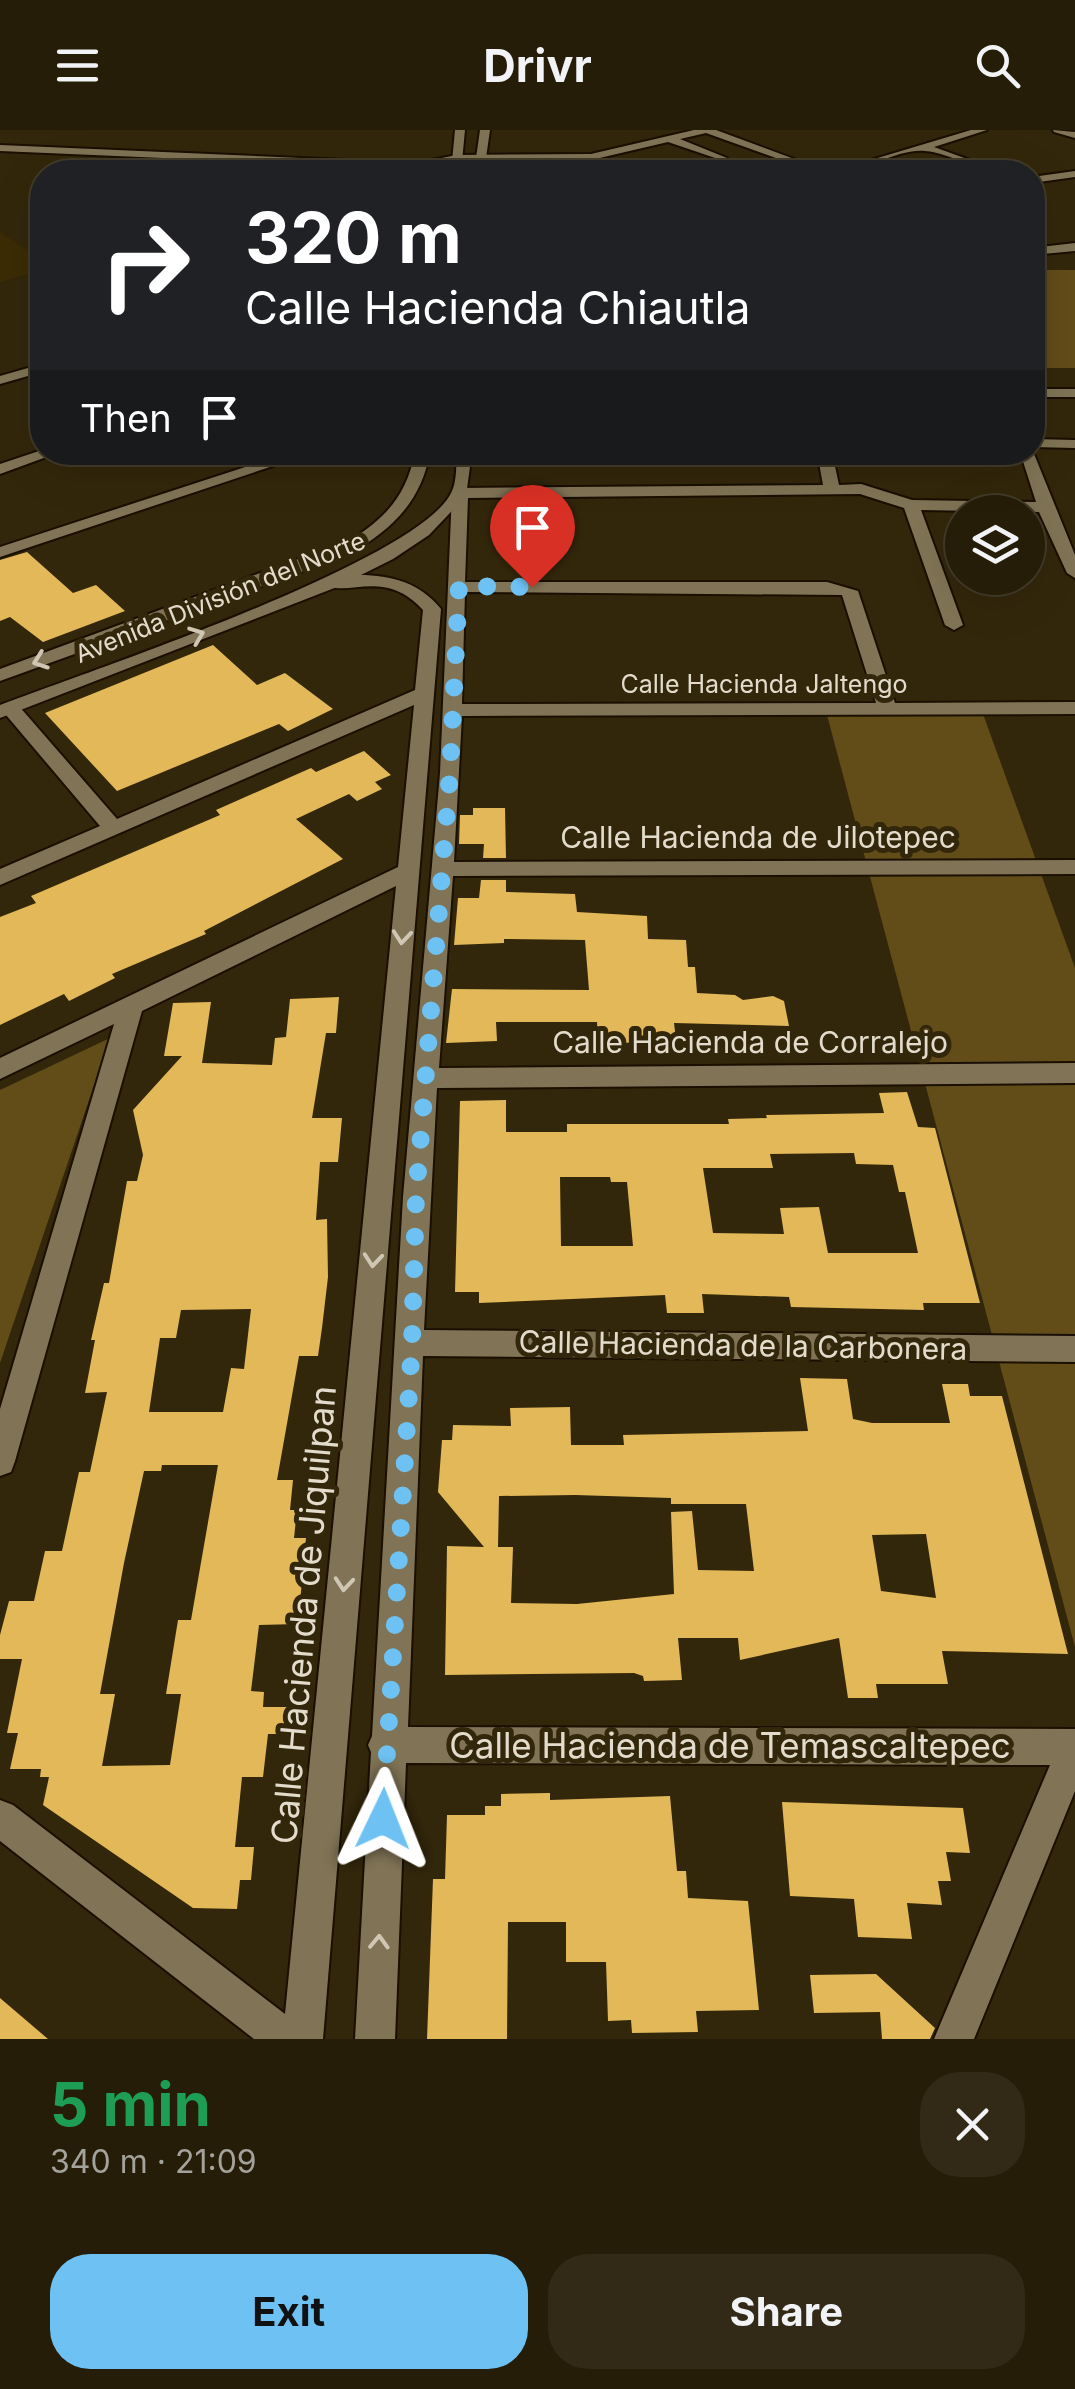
<!DOCTYPE html>
<html lang="en">
<head>
<meta charset="utf-8">
<style>
  :root { --surface:#261d08; --page:#322a16; --text:#f1f3f6; --muted:#a4a29c; --line:#423b29; --accent:#6ec2f3 }
  body { margin:0; font-family:Inter,sans-serif; background:var(--page); color:var(--text); height:100vh; display:flex; flex-direction:column; font-size:38px; white-space:nowrap }
  * { box-sizing:border-box; margin:0 }
  p { font-size:32px; color:var(--muted) }
  .icon { flex:none; width:55px; height:55px; fill:none; stroke:currentColor; stroke-width:2; stroke-linecap:round; stroke-linejoin:round }
  .map { position:relative; height:1909px; overflow:hidden }
  .side { display:flex; flex-direction:column; background:var(--surface); flex:1 }
  .side>* { flex:none }
  .banner { position:absolute; left:30px; top:30px; width:1015px; height:305px; border-radius:40px; box-shadow:0 10px 40px #0002,0 0 0 2px var(--line); background:#202124; color:#fff; overflow:hidden }
  .fabs { position:absolute; left:945px; top:365px; display:grid; gap:20px }
  .fabs a { display:grid; place-items:center; width:100px; height:100px; border-radius:50%; background:var(--surface); box-shadow:0 10px 40px #0002,0 0 0 2px var(--line); font-size:50px }
  .pin { position:absolute; display:grid; place-items:center; width:85px; height:85px; color:#fff; margin:-102px -42px; border-radius:50% 50% 50% 0; rotate:-45deg; box-shadow:0 0 10px #0007 }
  .pin .icon { rotate:45deg }
  .me { position:absolute; width:110px; margin:-55px; rotate:2deg; stroke-linejoin:round; filter:drop-shadow(0 0 8px #0008) }
  .turn { display:flex; align-items:center; gap:35px; height:210px; padding:0 50px; font-size:45px }
  .turn .icon { width:130px; height:130px; stroke-width:2.5 }
  .turn b { display:block; font-size:70px; line-height:85px }
  .then { display:flex; align-items:center; height:95px; padding:0 50px; background:#0003; gap:20px; font-size:38px }
  .round { display:grid; place-items:center; flex:none; width:105px; height:105px; border-radius:40px; background:var(--page) }
  .head { display:flex; align-items:center; justify-content:space-between; height:170px; padding:0 50px }
  h1 { font-size:60px; font-weight:700; line-height:75px; color:#1e9e55 }
  .cta { display:flex; gap:20px; margin-top:auto; padding:20px 50px }
  .cta a { flex:1; height:115px; border-radius:40px; background:var(--accent); color:#111; font-size:40px; font-weight:700; line-height:115px; text-align:center }
  .cta a+a { background:var(--page); color:var(--text) }
  header { display:flex; justify-content:space-between; align-items:center; height:130px; padding:0 50px; background:var(--surface); font-size:45px; font-weight:700 }
  .map>svg:first-child { display:block }
  .built { fill:#3b2c06 }
  .green { fill:#624d19 }
  .building { fill:#e2b858; fill-rule:evenodd }
  .lines { fill:none; stroke-linecap:round; stroke-linejoin:round }
  .minor-casing { stroke:#1a0f00; stroke-width:4 }
  .tertiary-casing { stroke:#1a0f00; stroke-width:4 }
  .secondary-casing { stroke:#1a0f00; stroke-width:4 }
  .minor { fill:#817456; fill-rule:evenodd }
  .tertiary { fill:#817456; fill-rule:evenodd }
  .secondary { fill:#817456; fill-rule:evenodd }
  .oneway { stroke:#cfc7b4 }
  .route { stroke:#6ec2f3; stroke-width:18; stroke-dasharray:0 32.4 }
  .labels { text-anchor:middle; stroke-width:10; stroke-linejoin:round; paint-order:stroke }
  .far-street-label { font-size:25px; fill:#e3dccc; stroke:#33270b }
  .street-label { font-size:30px; fill:#e3dccc; stroke:#33270b }
  .near-street-label { font-size:35px; fill:#e3dccc; stroke:#33270b }
</style>
</head>
<body>
<header><svg class="icon" aria-label="menu" viewBox="0 0 24 24"><path d="M4 6h16M4 12h16M4 18h16"/></svg>Drivr<svg class="icon" aria-label="search" viewBox="0 0 24 24"><circle cx="10" cy="10" r="6"/><path d="M15 15l6 6"/></svg></header>
<div class="map">
<svg width="1075" height="1909" viewBox="0 0 1075 1909">
  <rect width="100%" height="100%" fill="#33270b"/>
  <!-- built -->
  <polygon class="built" points="0,102 42,130 42,140 0,152"/>
  <!-- green -->
  <g class="green">
    <polygon points="1032,140 1075,140 1075,238 1033,238"/>
    <polygon points="983,584 1075,838 1075,1517 827,585"/>
    <polygon points="110,908 0,1233 0,960"/>
  </g>
  <!-- building -->
  <g class="building">
    <polygon points="27,422 73,463 96,455 125,481 43,512 10,487 0,491 0,430"/>
    <polygon points="213,515 257,555 285,543 333,579 288,601 279,594 117,661 45,583"/>
    <polygon points="364,621 391,645 375,652 382,659 357,671 349,664 296,689 343,729 204,801 206,804 112,844 115,848 69,871 64,864 0,895 0,787 36,773 31,766 220,685 216,680 311,638 316,642"/>
    <polygon points="473,678 505,678 506,728 483,728 484,714 459,714 460,685 473,685"/>
    <polygon points="481,750 506,750 506,762 575,764 577,782 647,786 648,809 686,810 688,837 695,837 697,863 735,865 743,870 773,866 784,871 789,896 674,893 676,909 598,915 597,892 496,892 497,911 446,913 452,859 589,860 585,810 504,809 504,813 454,815 458,768 479,768"/>
    <path d="M339,867L336,903H326L312,988H342L338,1032H320L316,1090L327,1089L328,1147L322,1198L318,1226H299L277,1350H293L290,1380H297L294,1408H306L298,1494L259,1495L251,1561L264,1562L263,1577H288L285,1604H268L263,1647H242L235,1717H254L251,1750H240L237,1779L193,1778L43,1675L49,1647H40L41,1639H10L18,1603H7L22,1529H0V1505L9,1471H34L45,1421H62L79,1342H90L107,1262L85,1263L95,1210H91L104,1153H109L127,1051H137L143,1025L133,980L182,926H164L173,873L211,872L202,933L272,935L275,908L286,907L290,869ZM251,1179L244,1239L231,1238L223,1282H149L160,1208H176L181,1180ZM162,1335H218L191,1490H178L166,1564H181L170,1635L102,1636L115,1564H100L124,1433L144,1341H161Z"/>
    <path d="M907,962L918,997L935,998L980,1173H923L924,1180L791,1177L789,1167L702,1164L704,1183H667L665,1165L479,1173V1162H455L460,971L506,970V1002H567V994H729L728,989L767,988L766,985L884,983L879,963ZM854,1023L856,1034L893,1035L899,1062H905L918,1123H828L819,1077L780,1078L784,1104L713,1103L703,1038H773L770,1024ZM560,1047H610L611,1052H627L633,1116H561Z"/>
    <path d="M800,1248L847,1249L853,1289L872,1293H950L942,1254H968L970,1266H1002L1068,1524L942,1521L948,1554H876L878,1568H848L839,1508L740,1530L738,1508H678L682,1550L644,1551L643,1546L634,1543L445,1545L447,1416L484,1417L438,1362L442,1310H452L453,1295L511,1296L510,1278L570,1277L571,1315H624L623,1305L808,1301ZM575,1365L671,1368V1374H746L754,1441L698,1440L692,1381L671,1382L674,1464L577,1474L511,1473L513,1417H498L499,1366ZM926,1404L936,1468L881,1461L872,1405Z"/>
    <polygon points="550,1663 550,1670 670,1666 677,1741 686,1741 688,1768 748,1771 759,1880 696,1881 698,1902 632,1903 631,1890 608,1891 606,1832 566,1832 566,1792 508,1792 507,1909 427,1909 433,1749 445,1749 447,1685 485,1685 485,1676 501,1676 501,1664"/>
    <polygon points="782,1672 963,1678 970,1723 946,1722 951,1751 938,1751 942,1775 907,1773 912,1809 858,1807 854,1769 790,1766"/>
    <polygon points="876,1844 935,1898 930,1909 882,1909 880,1882 814,1883 810,1845"/>
    <polygon points="0,1868 48,1909 0,1909"/>
  </g>
  <g class="lines">
    <defs>
      <g id="minor">
        <polygon points="694,0 716,0 829,42 815,42 706,3 680,9 727,28 727,32 668,12 591,30 457,31 416,39 0,21 0,15 416,33 457,25 591,24"/>
        <path d="M971,0H987L934,17L1003,42C975,42 952,23 925,21C897,18 862,44 831,42Z"/>
        <polygon points="1053,0 1075,2 1075,8 1054,2"/>
        <polygon points="1075,41 1075,47 1032,53 1032,47"/>
        <polygon points="1075,113 1075,121 1032,125 1032,118"/>
        <rect x="1032" y="259" width="43" height="8"/>
        <polygon points="1032,309 1075,310 1075,318 1032,317"/>
        <path d="M1032,319L1075,425V448L1067,443L1039,382L921,380L963,495L954,500L945,495L904,378L860,364L468,368L465,452H827L858,461L895,573L1075,572V584L462,586L454,732L1075,730V744L453,746L439,938L1075,933V953L437,958L424,1200L1075,1206V1232L423,1226L408,1597L1075,1599V1661L974,1909H934L1050,1635L406,1633L395,1909H355L371,1622L368,1615L372,1606L403,1067L440,643L452,363L460,358L823,355L817,322H832L839,355L861,354L912,370L1036,372L1020,322H1032ZM465,462L842,465L876,573L462,574Z"/>
        <polygon points="42,320 60,322 0,344 0,334"/>
        <polygon points="291,322 315,322 0,427 0,417"/>
        <path d="M359,445C392,445 420,453 441,479L323,1909H254L0,1711V1670L13,1675L285,1884L396,756L142,881L15,1331L11,1342L0,1346V1279L114,894L0,949V928L398,737L414,575L0,755V739L100,696L1,579L11,573L18,575L117,689L415,560L423,480C383,436 346,470 322,453L331,448Z"/>
      </g>
      <polygon id="tertiary" points="42,234 42,242 0,254 0,246"/>
      <g id="secondary">
        <polygon points="455,0 465,0 461,42 451,42"/>
        <polygon points="480,0 490,0 484,42 474,42"/>
        <path d="M415,322H430C421,373 391,400 348,425L0,551V539L352,409C387,387 407,364 415,322Z"/>
        <path d="M457,322H472L466,366L429,405L393,429L337,457L0,588V575C81,544 424,430 452,361C457,350 456,334 457,322Z"/>
      </g>
    </defs>
    <!-- minor casing -->
    <use href="#minor" class="minor-casing"/>
    <!-- tertiary casing -->
    <use href="#tertiary" class="tertiary-casing"/>
    <!-- secondary casing -->
    <use href="#secondary" class="secondary-casing"/>
    <!-- minor -->
    <use href="#minor" class="minor"/>
    <!-- tertiary -->
    <use href="#tertiary" class="tertiary"/>
    <!-- secondary -->
    <use href="#secondary" class="secondary"/>
  </g>
  <!-- one-way arrows -->
  <defs><path id="oneway-chevron" d="M-2-3.5L2.5 0L-2 3.5" fill="none" stroke-width="1.6" stroke-linecap="round" stroke-linejoin="round" transform="scale(2.5)"/></defs>
  <g class="oneway">
    <use href="#oneway-chevron" transform="translate(197 505) rotate(-21)"/>
    <use href="#oneway-chevron" transform="translate(40 531) rotate(160)"/>
    <use href="#oneway-chevron" transform="translate(402 807) rotate(95)"/>
    <use href="#oneway-chevron" transform="translate(373 1130) rotate(95)"/>
    <use href="#oneway-chevron" transform="translate(344 1454) rotate(95)"/>
    <use href="#oneway-chevron" transform="translate(379 1812) rotate(-88)"/>
  </g>
  <g class="lines">
    <!-- route -->
    <polyline class="route" points="383,1689 412,1213 416,1067 450,643 459,456 532,457"/>
  </g>
  <g class="labels">
    <!-- far-street labels -->
    <g class="far-street-label">
      <text transform="translate(220 467) rotate(-22)" y="9">Avenida División del Norte</text>
      <text x="764" y="563">Calle Hacienda Jaltengo</text>
    </g>
    <!-- street labels -->
    <g class="street-label">
      <text x="758" y="718">Calle Hacienda de Jilotepec</text>
      <text x="750" y="923">Calle Hacienda de Corralejo</text>
      <text transform="translate(743 1216) rotate(1)" y="10">Calle Hacienda de la Carbonera</text>
    </g>
    <!-- near-street labels -->
    <g class="near-street-label">
      <text transform="translate(304 1485) rotate(-85)" y="12">Calle Hacienda de Jiquilpan</text>
      <text x="730" y="1628">Calle Hacienda de Temascaltepec</text>
    </g>
  </g>
</svg>
<div class="fabs">
<a><svg class="icon" aria-label="layers" viewBox="0 0 24 24"><path d="M12 4l9 5-9 5-9-5zM3 14l9 5 9-5"/></svg></a>
</div>
<div class="pin" style="left:532px;top:457px;background:#d93025"><svg class="icon" aria-label="arrive" viewBox="0 0 24 24"><path d="M6 21V4h12l-3 4 3 4H6"/></svg></div>
<svg class="me" style="left:383px;top:1689px" viewBox="-20 -20 40 40"><path d="M0-17L14 15 0 8-14 15z" fill="#6ec2f3" stroke="#fff" stroke-width="4"/></svg>
<div class="banner">
<div class="turn"><svg class="icon" aria-label="right" viewBox="0 0 24 24"><path d="M7 20v-9h11M14 6l5 5-5 5"/></svg><div><b>320 m</b>Calle Hacienda Chiautla</div></div>
<div class="then">Then<svg class="icon" aria-label="arrive" viewBox="0 0 24 24"><path d="M6 21V4h12l-3 4 3 4H6"/></svg></div>
</div>
</div>
<section class="side">
<div class="head"><div><h1>5 min</h1><p>340 m · 21:09</p></div><a class="round"><svg class="icon" aria-label="close" viewBox="0 0 24 24"><path d="M6 6l12 12M18 6L6 18"/></svg></a></div>
<div class="cta"><a>Exit</a><a>Share</a></div>
</section>
</body>
</html>
